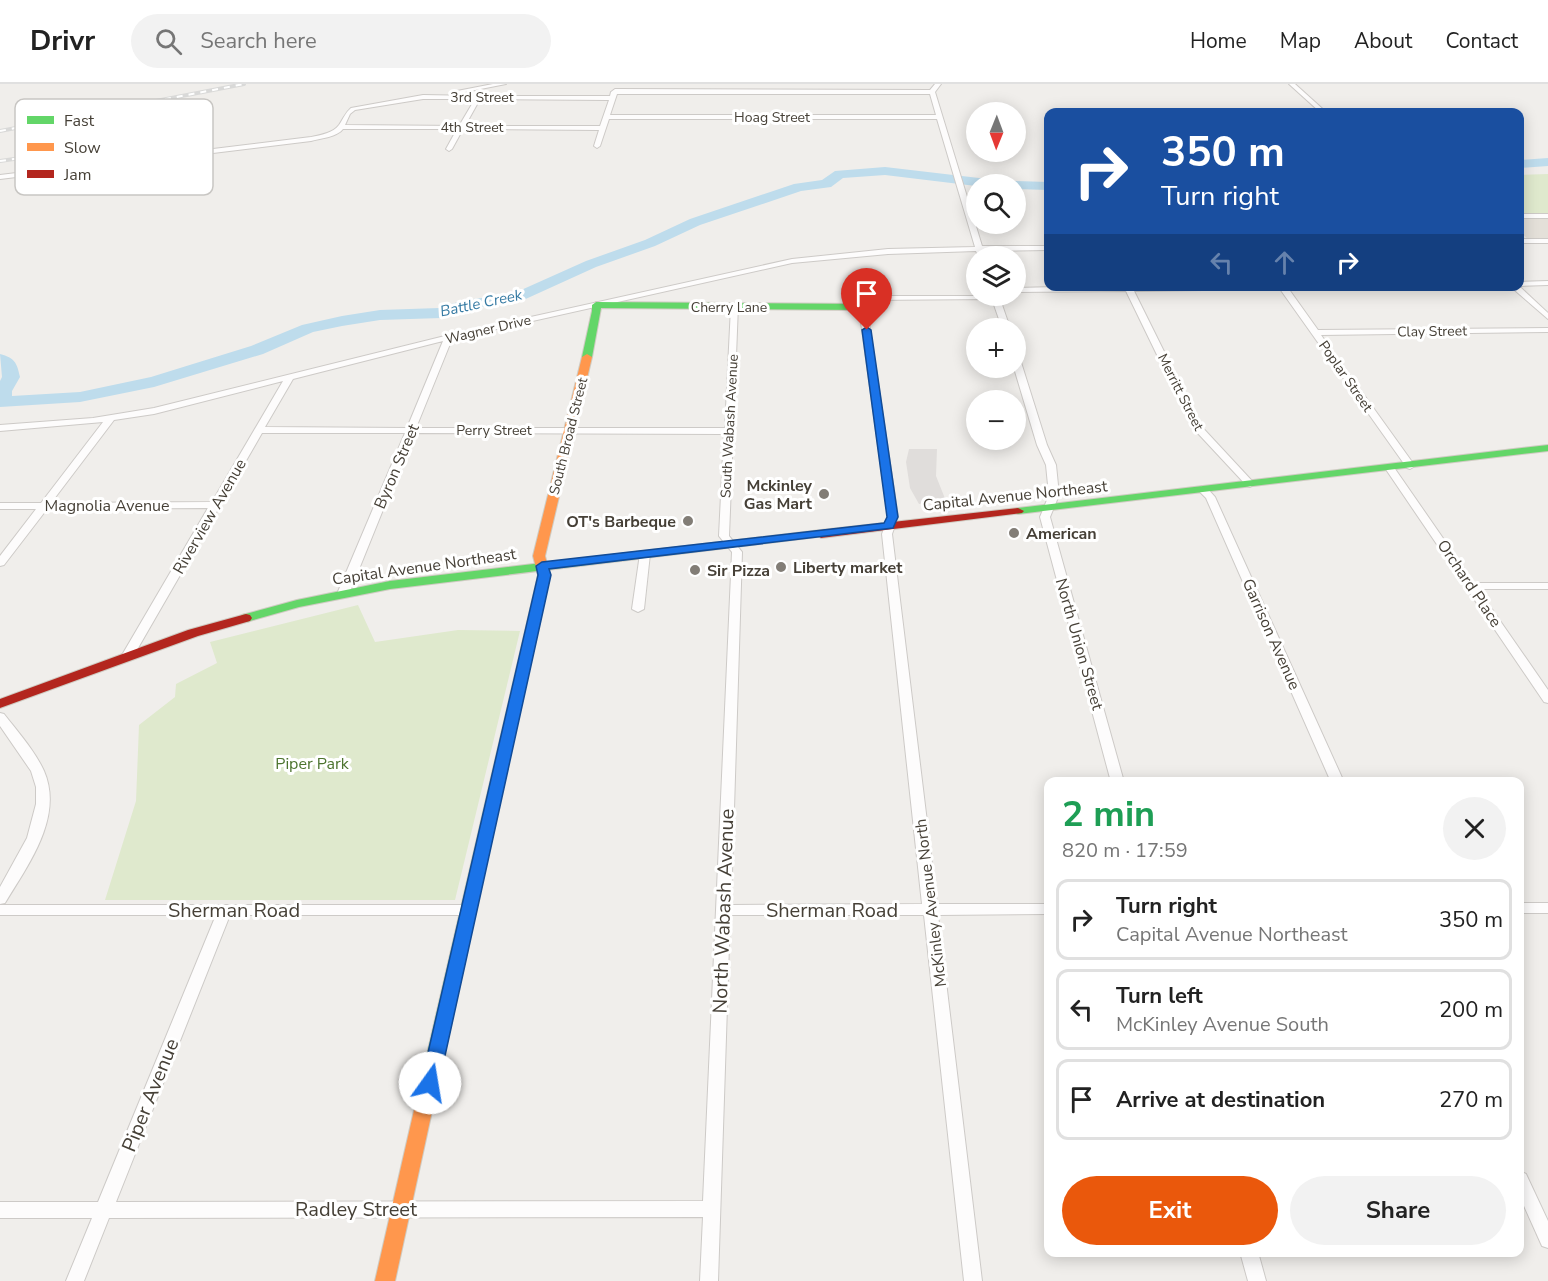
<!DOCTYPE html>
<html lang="en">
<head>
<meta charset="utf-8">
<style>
  :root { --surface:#fff; --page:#f2f2f2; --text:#222; --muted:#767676; --line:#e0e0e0; --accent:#ea580c }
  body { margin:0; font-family:"Nunito Sans",sans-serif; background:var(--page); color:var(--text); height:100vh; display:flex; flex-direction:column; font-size:22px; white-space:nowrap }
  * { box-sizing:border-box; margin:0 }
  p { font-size:20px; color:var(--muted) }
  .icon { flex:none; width:33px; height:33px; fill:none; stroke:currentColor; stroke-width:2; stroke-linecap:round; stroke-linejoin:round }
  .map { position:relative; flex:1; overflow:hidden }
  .side { position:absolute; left:1044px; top:693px; width:480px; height:480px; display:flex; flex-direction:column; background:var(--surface); border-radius:12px; box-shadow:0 3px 15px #0003 }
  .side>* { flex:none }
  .guide { position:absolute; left:1044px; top:24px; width:480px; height:183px; border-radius:12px; box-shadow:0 3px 15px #0003; background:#1a4fa0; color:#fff; overflow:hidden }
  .needle { width:39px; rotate:181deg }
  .fabs { position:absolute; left:966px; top:18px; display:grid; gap:12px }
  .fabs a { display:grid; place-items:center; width:60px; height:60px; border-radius:50%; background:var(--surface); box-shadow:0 3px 15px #0003; font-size:30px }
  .pin { position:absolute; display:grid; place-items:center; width:51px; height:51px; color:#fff; margin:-62px -26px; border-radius:50% 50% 50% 0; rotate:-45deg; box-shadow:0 0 6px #0007 }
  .pin .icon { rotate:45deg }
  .me { position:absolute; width:66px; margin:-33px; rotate:13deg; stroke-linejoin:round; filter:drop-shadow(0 0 4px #0008) }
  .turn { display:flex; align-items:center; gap:21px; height:126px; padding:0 18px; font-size:27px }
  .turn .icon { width:78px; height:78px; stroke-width:2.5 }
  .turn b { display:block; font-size:42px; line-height:51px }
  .lanes { display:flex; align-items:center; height:57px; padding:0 18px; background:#0003; justify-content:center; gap:30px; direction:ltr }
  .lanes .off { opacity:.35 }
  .round { display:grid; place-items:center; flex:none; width:63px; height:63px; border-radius:32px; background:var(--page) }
  .summary { display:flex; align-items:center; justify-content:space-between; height:102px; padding:0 18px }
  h1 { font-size:36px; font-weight:700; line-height:45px; color:#1e9e55 }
  .button { display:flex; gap:12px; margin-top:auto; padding:12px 18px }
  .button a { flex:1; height:69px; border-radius:36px; background:var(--accent); color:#fff; font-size:24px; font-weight:700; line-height:69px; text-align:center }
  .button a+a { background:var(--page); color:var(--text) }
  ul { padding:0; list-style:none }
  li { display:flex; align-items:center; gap:18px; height:81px; margin:0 12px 9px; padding:0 6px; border:3px solid var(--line); border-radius:12px }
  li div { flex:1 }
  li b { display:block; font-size:22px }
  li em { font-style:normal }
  header { display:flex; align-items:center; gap:36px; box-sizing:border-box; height:84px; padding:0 30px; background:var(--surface); border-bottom:2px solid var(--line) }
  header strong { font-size:28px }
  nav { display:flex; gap:33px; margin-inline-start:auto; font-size:21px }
  .search { width:420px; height:54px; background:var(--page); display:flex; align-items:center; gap:15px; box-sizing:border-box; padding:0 21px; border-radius:33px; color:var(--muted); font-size:22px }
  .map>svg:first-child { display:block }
  .residential { fill:#e4e0d9 }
  .green { fill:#dfe9cd }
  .parking { fill:#e0dddb }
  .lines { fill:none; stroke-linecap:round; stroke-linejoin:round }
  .river { fill:#bedcec; fill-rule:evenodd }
  .street-casing { stroke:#cdcac7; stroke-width:2 }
  .fast-casing { stroke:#cfcbc2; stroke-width:2 }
  .slow-casing { stroke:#cfcbc2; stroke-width:2 }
  .jam-casing { stroke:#cfcbc2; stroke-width:2 }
  .street { fill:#fdfcfc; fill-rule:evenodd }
  .fast { fill:#63d668; fill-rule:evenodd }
  .slow { fill:#ff974d; fill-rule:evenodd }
  .jam { fill:#b3261e; fill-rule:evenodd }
  .rail-casing { stroke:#d9d9d8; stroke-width:4 }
  .rail { stroke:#fff; stroke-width:2; stroke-dasharray:6; stroke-linecap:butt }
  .route { fill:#1a73e8; stroke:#114b97; stroke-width:1.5 }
  .poi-dot { fill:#827d76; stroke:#fff; stroke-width:2 }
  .labels { text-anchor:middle; stroke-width:6; stroke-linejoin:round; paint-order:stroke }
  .far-street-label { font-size:14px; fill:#464037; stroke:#fff }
  .far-water-label { font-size:15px; font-style:italic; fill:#357aa3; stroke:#fff }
  .street-label { font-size:16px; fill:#464037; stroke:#fff }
  .poi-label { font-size:16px; font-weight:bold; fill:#464037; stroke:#fff; text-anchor:start }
  .park-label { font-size:16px; fill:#4c742e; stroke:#fff }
  .near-street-label { font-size:20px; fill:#464037; stroke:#fff }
  .key { fill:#fff; stroke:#c8c6c3; stroke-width:1.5 }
  .key-label { font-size:16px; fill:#464037 }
</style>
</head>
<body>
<header>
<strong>Drivr</strong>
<div class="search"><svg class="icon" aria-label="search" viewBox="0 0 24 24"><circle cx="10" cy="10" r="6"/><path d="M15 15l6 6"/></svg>Search here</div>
<nav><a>Home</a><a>Map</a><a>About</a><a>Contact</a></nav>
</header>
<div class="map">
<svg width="1548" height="1197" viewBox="0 0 1548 1197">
  <rect width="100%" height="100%" fill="#f0eeeb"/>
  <!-- residential -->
  <polygon class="residential" points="1520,133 1548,133 1548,155 1528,155 1520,148"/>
  <!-- green -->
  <g class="green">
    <polygon points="1548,90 1548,130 1520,130 1520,91"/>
    <polygon points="358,521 375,558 458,546 520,547 455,816 105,816 136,717 139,641 175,613 176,600 217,579 210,558"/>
  </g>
  <!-- parking -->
  <polygon class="parking" points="909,365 937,365 936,392 946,417 919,420 910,404 906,378"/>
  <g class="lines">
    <!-- river -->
    <g class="river">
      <polygon points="1548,74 1548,82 1520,84 1520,76"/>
      <path d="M885,83L996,96L1003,100L976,102L885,91L843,94L831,103L801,107L700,141L655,162L596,183L519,218L467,225L441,234L380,236L342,242L313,248L263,270L154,303L80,318L0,323V297L2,293L0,270C15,274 17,279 20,293L12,307V312L80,308L151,293L251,262L302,241L342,232L380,226L439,224L464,216L510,211L586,177L645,156L690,135L794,100L822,96L835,87Z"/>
      <polygon points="1016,97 1048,98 1048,106 1016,105 1016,100 1010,100"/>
    </g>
    <defs>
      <g id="street">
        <polygon points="493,0 506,0 460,9 457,7"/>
        <path d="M935,0H941L935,8L982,162H1048V166L983,167L984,172H978L976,167L888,170L792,179L452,255L416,344H725L731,223L738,221L729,452L742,468L731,821L922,820L882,450L888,433L858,217L868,212H999L1010,244H1002L992,215L869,216L866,218L898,433L892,450L937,820H1048V830L938,831L982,1197H964L924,831H730L718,1197H700L703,1133L109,1134L84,1197H66L92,1134H0V1118H98L216,831H0V821H469L474,822L476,826L474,830L469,831H230L116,1118L703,1117L732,468L719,452L724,350L414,349L349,510L343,513L337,510L405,349H262L134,571L128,575L122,571L208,424L47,425L4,481L0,482V472L36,425H0V419H41L103,338L0,347V341L93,334L154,324L449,251L792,175L888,165L975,163L937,35H609L600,62L597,64L594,62L599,46L463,45L452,65L449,67L446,65L457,45H343C337,53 322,54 311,57L0,95V91L311,53C321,51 333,49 339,41C344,34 345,29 351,24L423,11L477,12L481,7L484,9L482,12H610L611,8L615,5L930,6ZM617,10H930L936,31H610ZM423,15H475L459,42L345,41L350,30L355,26ZM480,15L609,16L600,42H465ZM443,257L407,344L265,343L293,295ZM283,297L212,418L51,419L114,336L154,330Z"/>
        <polygon points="1289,0 1295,0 1326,28 1320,28"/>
        <rect x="1520" y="130" width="28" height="4"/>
        <rect x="1520" y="155" width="28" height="4"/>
        <polygon points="1548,197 1548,201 1520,202 1520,198"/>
        <polygon points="1096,202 1296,202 1288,204 1318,246 1548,244 1548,248 1321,251 1415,382 1410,385 1407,384 1280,205 1134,207 1201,342 1253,398 1255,400 1250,403 1247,402 1192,343 1126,207 1016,208 1016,204"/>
        <polygon points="1510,202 1519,202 1548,229 1548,235"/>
        <polygon points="1016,272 1020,275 1047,361 1056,381 1059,411 1050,433 1124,698 1111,698 1040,433 1049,411 1046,381 1037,361 1014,284"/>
        <polygon points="1390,381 1393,382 1474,499 1548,499 1548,505 1478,505 1548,606 1548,619 1544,618 1385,384"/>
        <polygon points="1202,402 1206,403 1215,413 1344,698 1331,698 1206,414 1197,405"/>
        <polygon points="645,467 650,470 644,525 638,528 632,525 640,470"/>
        <path d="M0,629L4,630C18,648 35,667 44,687C64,733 28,781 5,819L0,820V803L27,754L36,720V703L31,687L0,642Z"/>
        <rect x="1520" y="819" width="28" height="10"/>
        <polygon points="1520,1087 1526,1090 1548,1137 1548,1164 1542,1162 1520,1113"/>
        <polygon points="1240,1168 1258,1168 1266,1197 1248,1197"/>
      </g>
      <g id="fast">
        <polygon points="596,218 863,220 867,223 863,226 601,224 592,273 587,276 582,273 592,227 592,221"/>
        <polygon points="1548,361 1548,367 1018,430 1012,427 1018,424"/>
        <polygon points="821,446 825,448 827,450 825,452 390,505 299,523 246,538 240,534 242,531 297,516 390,497"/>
        <polygon points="541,500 547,504 436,1009 434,1014 427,1017 420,1014 418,1009 535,504"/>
      </g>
      <g id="slow">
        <polygon points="587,270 592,273 545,472 550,491 547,504 541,508 535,504 538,491 533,472 582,273"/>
        <polygon points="427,1001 434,1004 436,1009 395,1197 375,1197 418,1009 420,1004"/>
      </g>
      <g id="jam">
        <polygon points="1018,424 1024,427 1022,429 821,454 815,450 821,446"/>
        <polygon points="246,530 250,531 252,534 250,537 198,552 0,624 0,615 188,546"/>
      </g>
    </defs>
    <!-- street casing -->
    <use href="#street" class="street-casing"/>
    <!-- fast casing -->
    <use href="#fast" class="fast-casing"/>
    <!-- slow casing -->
    <use href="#slow" class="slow-casing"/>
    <!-- jam casing -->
    <use href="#jam" class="jam-casing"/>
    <!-- street -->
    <use href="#street" class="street"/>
    <!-- fast -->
    <use href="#fast" class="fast"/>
    <!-- slow -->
    <use href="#slow" class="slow"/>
    <!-- jam -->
    <use href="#jam" class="jam"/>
    <defs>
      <g id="rail">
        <polyline points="0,47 244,0"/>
        <polyline points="0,77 186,50"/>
      </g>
    </defs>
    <!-- rail casing -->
    <use href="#rail" class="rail-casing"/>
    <!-- rail -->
    <use href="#rail" class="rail"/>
  </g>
  <!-- route -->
  <polygon class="route" points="867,243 871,246 898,433 893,444 549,485 551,491 439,999 436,1005 430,1007 423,1005 421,999 538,491 536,482 542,478 884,439 887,433 862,246"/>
  <!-- markers -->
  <g class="poi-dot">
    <circle cx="824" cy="410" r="6"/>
    <circle cx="688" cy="437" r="6"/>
    <circle cx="1014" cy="449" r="6"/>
    <circle cx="781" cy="483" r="6"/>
    <circle cx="695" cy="486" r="6"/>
  </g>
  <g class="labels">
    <!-- far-street labels -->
    <g class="far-street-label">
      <text x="482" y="18">3rd Street</text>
      <text x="772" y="38">Hoag Street</text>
      <text x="472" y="48">4th Street</text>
      <text x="729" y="228">Cherry Lane</text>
      <text transform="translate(488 245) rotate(-13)" y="5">Wagner Drive</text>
      <text transform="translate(1432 247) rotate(-1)" y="5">Clay Street</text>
      <text transform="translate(1346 292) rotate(55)" y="5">Poplar Street</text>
      <text transform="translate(1181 308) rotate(63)" y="5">Merritt Street</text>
      <text transform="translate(729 342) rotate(-87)" y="5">South Wabash Avenue</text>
      <text x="494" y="351">Perry Street</text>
      <text transform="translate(568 352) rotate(-76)" y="5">South Broad Street</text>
    </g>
    <!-- far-water labels -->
    <g class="far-water-label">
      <text transform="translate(481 219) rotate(-12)" y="5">Battle Creek</text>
    </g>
    <!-- street labels -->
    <g class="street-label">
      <text transform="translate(396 382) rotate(-67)" y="6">Byron Street</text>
      <text transform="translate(1015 411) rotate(-6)" y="6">Capital Avenue Northeast</text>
      <text x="107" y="427">Magnolia Avenue</text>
      <text transform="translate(209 432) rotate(-60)" y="6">Riverview Avenue</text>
      <text transform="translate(424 482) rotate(-8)" y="6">Capital Avenue Northeast</text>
      <text transform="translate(1470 499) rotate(56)" y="6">Orchard Place</text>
      <text transform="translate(1272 550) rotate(66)" y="6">Garrison Avenue</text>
      <text transform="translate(1080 560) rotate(74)" y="6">North Union Street</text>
      <text transform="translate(930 819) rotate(-97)" y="6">McKinley Avenue North</text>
    </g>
    <!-- poi labels -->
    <g class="poi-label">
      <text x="812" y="407" text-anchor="end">Mckinley<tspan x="812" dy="18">Gas Mart</tspan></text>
      <text x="676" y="443" text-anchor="end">OT's Barbeque</text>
      <text x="1026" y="455">American</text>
      <text x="793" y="489">Liberty market</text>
      <text x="707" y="492">Sir Pizza</text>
    </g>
    <!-- park labels -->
    <g class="park-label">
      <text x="312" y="685">Piper Park</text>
    </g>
    <!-- near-street labels -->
    <g class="near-street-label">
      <text x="234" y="833">Sherman Road</text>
      <text x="832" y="833">Sherman Road</text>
      <text transform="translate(723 827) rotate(-88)" y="7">North Wabash Avenue</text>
      <text transform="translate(150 1011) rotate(-68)" y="7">Piper Avenue</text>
      <text x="356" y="1132">Radley Street</text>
    </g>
  </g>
  <!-- legend -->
  <rect x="15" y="15" width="198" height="96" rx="9" class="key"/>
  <rect x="27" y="32" width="27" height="8" fill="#63d668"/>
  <rect x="27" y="59" width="27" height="8" fill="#ff974d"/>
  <rect x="27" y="86" width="27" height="8" fill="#b3261e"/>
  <g class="key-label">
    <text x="64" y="42">Fast</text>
    <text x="64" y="69">Slow</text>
    <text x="64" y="96">Jam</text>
  </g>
</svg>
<div class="fabs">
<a><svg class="needle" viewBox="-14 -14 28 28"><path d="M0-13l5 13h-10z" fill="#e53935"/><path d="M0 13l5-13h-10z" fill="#767676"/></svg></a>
<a><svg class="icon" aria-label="search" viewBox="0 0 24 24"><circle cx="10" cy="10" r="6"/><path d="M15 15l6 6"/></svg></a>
<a><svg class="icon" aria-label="layers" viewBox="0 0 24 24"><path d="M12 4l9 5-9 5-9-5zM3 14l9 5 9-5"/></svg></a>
<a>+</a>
<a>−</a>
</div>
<div class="pin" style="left:867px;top:246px;background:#d93025"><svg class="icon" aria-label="arrive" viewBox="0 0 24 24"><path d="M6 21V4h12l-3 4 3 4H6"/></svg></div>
<svg class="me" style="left:430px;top:999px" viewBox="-20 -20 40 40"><circle r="19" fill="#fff"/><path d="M0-13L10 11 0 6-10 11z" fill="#1a73e8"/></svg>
<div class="guide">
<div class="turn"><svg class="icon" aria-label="right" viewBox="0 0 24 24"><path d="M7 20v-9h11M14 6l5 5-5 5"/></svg><div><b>350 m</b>Turn right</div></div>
<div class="lanes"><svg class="icon off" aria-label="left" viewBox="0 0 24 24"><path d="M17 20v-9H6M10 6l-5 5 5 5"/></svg><svg class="icon off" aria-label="ahead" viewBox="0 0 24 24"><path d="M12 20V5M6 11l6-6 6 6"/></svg><svg class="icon" aria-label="right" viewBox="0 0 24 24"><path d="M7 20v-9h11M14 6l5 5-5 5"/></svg></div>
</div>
<section class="side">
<div class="summary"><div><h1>2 min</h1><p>820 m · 17:59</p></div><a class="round"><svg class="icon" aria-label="close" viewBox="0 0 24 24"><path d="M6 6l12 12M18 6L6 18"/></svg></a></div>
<ul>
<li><svg class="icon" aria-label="right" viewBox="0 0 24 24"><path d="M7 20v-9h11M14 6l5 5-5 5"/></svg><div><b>Turn right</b><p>Capital Avenue Northeast</p></div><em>350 m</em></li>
<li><svg class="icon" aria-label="left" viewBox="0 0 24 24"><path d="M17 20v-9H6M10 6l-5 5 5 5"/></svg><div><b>Turn left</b><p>McKinley Avenue South</p></div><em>200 m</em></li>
<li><svg class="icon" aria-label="arrive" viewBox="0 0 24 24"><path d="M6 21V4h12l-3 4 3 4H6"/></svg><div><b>Arrive at destination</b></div><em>270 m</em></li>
</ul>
<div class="button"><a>Exit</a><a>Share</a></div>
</section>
</div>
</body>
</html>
